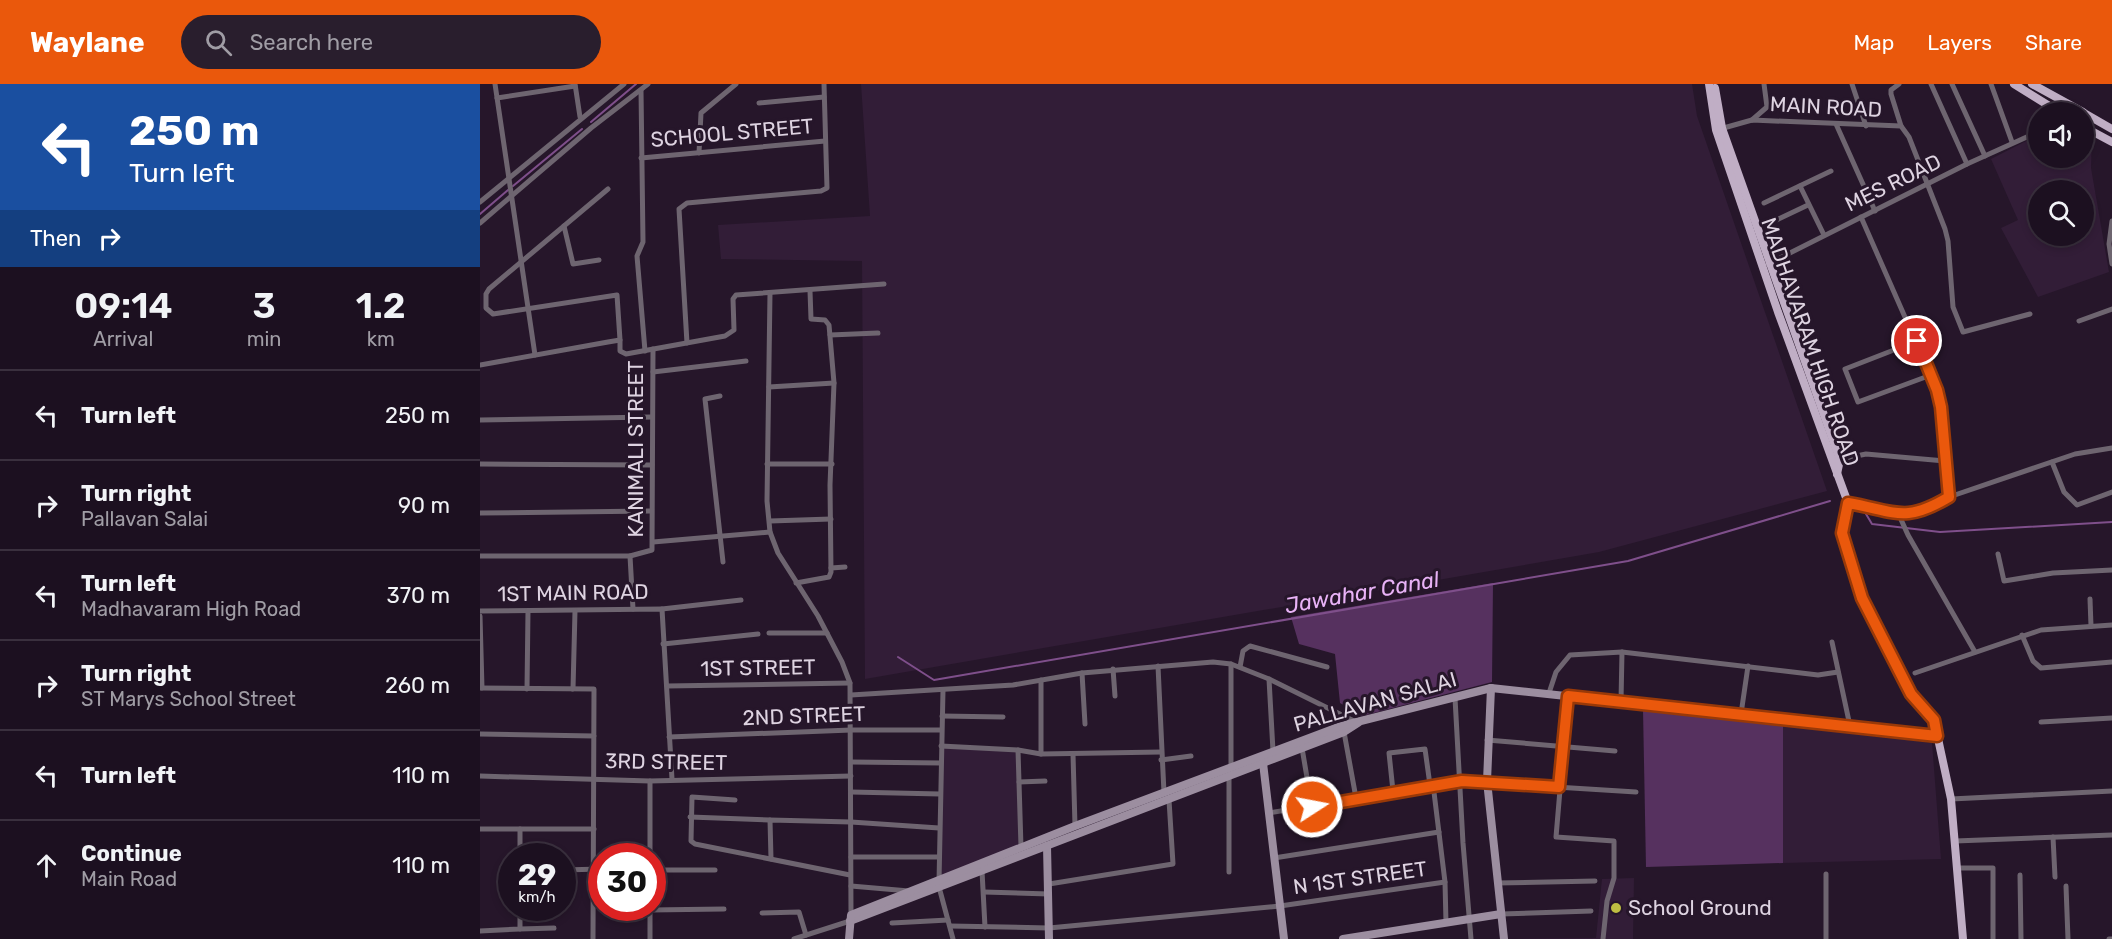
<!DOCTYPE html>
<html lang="en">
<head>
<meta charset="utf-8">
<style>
  :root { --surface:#1c1020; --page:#291e2d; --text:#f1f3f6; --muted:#a09da5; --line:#3a303e; --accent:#ea580c }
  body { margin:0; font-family:Rubik,sans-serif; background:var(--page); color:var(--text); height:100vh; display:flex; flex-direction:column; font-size:22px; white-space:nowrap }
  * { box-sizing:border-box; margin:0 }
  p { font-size:20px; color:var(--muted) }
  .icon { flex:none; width:33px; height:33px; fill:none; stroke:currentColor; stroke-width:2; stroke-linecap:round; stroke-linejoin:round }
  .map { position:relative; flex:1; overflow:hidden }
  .drawer { display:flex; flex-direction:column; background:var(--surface); width:480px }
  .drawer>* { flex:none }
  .top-card { background:#1a4fa0; color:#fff; overflow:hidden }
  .controls { position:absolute; left:1548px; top:18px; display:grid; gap:12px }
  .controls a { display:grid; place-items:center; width:66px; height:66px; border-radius:50%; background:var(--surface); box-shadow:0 3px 9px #0003,0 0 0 2px var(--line); font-size:30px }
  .speed { position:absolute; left:18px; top:759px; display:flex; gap:12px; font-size:30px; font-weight:700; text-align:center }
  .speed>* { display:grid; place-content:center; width:78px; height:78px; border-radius:50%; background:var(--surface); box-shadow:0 3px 9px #0003,0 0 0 2px var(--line); line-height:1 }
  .speed small { font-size:15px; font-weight:400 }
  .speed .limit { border:9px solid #d22; background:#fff; color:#111 }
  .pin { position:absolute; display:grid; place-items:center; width:51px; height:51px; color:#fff; margin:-26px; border:3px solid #fff; border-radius:50%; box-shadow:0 2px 6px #0007 }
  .me { position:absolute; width:66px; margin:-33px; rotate:79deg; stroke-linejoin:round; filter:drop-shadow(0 0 4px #0008) }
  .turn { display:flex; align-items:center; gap:21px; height:126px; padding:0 30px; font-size:27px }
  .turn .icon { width:78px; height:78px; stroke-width:2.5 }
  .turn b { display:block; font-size:42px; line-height:51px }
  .then { display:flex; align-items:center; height:57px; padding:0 30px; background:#0003; gap:12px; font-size:22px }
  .eta { display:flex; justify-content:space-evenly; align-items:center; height:102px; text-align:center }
  .eta b { font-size:36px; font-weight:600; line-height:42px }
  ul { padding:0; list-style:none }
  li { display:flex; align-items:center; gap:18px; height:90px; padding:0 30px; border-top:2px solid var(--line) }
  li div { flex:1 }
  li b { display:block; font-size:22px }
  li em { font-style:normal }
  header { display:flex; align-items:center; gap:36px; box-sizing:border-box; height:84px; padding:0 30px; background:var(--accent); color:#fff }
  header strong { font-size:28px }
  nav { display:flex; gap:33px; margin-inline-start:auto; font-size:21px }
  .search { width:420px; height:54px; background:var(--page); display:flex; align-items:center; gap:15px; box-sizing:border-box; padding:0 21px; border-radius:33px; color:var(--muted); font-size:22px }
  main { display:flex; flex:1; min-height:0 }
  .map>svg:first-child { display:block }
  .built { fill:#321d37; fill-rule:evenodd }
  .green { fill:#56315f }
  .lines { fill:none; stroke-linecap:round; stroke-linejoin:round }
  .stream { stroke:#7f4f8b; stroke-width:2 }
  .street { stroke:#6e6570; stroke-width:5 }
  .secondary { stroke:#9c8ea0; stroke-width:8 }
  .primary { stroke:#c0aec5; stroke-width:8 }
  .route-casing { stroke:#983908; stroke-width:15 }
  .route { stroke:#ea580c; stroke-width:10 }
  .poi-dot { fill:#bebe42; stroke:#26162a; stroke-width:2 }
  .labels { text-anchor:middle; stroke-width:6; stroke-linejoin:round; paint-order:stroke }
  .street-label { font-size:21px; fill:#ded3e1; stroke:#26162a }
  .poi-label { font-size:21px; fill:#ded3e1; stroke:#26162a; text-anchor:start }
  .water-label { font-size:22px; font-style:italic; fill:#e8b2f6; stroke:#26162a }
</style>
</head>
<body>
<header>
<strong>Waylane</strong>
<div class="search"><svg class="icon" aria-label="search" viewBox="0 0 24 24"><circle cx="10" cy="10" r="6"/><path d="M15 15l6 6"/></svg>Search here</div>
<nav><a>Map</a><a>Layers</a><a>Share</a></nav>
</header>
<main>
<section class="drawer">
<div class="top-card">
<div class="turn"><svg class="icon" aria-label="left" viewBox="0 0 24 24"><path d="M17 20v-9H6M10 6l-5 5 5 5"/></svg><div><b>250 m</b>Turn left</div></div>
<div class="then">Then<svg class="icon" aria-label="right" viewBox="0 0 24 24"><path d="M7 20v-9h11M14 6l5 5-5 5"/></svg></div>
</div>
<div class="eta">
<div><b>09:14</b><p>Arrival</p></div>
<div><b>3</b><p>min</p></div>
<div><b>1.2</b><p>km</p></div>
</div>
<ul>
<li><svg class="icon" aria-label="left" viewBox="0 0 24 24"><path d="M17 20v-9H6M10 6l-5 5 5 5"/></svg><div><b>Turn left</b></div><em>250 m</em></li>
<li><svg class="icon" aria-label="right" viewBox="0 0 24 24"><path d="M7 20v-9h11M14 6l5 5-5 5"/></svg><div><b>Turn right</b><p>Pallavan Salai</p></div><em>90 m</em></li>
<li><svg class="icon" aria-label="left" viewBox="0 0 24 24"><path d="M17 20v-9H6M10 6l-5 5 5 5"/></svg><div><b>Turn left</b><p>Madhavaram High Road</p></div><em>370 m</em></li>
<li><svg class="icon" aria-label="right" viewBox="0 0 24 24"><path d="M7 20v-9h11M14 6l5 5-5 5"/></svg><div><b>Turn right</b><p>ST Marys School Street</p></div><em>260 m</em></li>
<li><svg class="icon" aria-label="left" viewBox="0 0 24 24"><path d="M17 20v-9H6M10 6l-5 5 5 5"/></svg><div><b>Turn left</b></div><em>110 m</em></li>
<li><svg class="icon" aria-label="ahead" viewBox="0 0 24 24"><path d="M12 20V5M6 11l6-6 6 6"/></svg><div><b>Continue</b><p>Main Road</p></div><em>110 m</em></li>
</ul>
</section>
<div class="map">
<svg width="1632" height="855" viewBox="0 0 1632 855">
  <rect width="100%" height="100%" fill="#26162a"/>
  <!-- built -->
  <g class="built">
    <polygon points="381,0 1212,0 1217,32 1347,407 1119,468 385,595 382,177 241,175 238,141 390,132"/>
    <path d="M1604,46L1612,50L1611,84L1629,188L1558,213L1521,144L1538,136L1511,75L1558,51V74H1604ZM1558,106H1604V152H1558Z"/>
    <polygon points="1303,639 1452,659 1461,775 1303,779"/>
    <polygon points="463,663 538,666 539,762 461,795"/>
    <polygon points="1154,794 1153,855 1032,855 1116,854 1122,795"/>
  </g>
  <!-- green -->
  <g class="green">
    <polygon points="1013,499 1012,598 882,632 860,619 855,570 819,560 811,533"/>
    <polygon points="1163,625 1303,639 1303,779 1166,783"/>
  </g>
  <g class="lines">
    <!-- stream -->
    <g class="stream">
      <polyline points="111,38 156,0"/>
      <polyline points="33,102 102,45"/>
      <polyline points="0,130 28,106"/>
      <polyline points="1386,430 1392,440 1460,448 1632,438"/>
      <polyline points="418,573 454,596 1148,477 1350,417"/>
    </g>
    <!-- street -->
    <g class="street">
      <polyline points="15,0 55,271"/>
      <polyline points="95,0 100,33"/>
      <polyline points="1372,0 1386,42"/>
      <polyline points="1419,0 1411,6 1411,10 1421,42"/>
      <polyline points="1451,0 1487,80"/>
      <polyline points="1472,0 1505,72"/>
      <polyline points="1511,0 1532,58"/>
      <polyline points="161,6 163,158 157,172 165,267"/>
      <polyline points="17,14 95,2"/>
      <polyline points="279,19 344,13"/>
      <polyline points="1272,36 1287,23 1284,0"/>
      <polyline points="1356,40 1395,127"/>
      <polyline points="1240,45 1272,36 1421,42 1429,53 1465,145 1468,157 1473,223 1483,248 1550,230"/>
      <polyline points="219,69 221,29 256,0"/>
      <polyline points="161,74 345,57"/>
      <polyline points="1320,102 1344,151"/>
      <polyline points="128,105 9,205 6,210 6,224 13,230 137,211 140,256"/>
      <polyline points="0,118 144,0"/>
      <polyline points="1284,119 1351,87"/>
      <polyline points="1381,133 1457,306 1469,413"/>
      <polyline points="1632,137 1629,160 1632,180"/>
      <polyline points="1292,138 1328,121"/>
      <polyline points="0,139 111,44 168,0"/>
      <polyline points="84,142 93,180 119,176"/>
      <polyline points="1288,180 1487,80 1558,48"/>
      <polyline points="290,209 287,417 290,448 298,469 338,532 362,578 370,599 371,831"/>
      <polyline points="1599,237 1632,225"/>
      <polyline points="350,251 398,249"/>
      <polyline points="1437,257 1365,285 1378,318 1451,291"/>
      <polyline points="207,259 199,125 207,119 341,107 347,104 344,0"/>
      <polyline points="0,281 128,258 140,256 140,267 146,270 245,252 254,246 253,215 256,211 404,200"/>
      <polyline points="173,288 266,277"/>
      <polyline points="289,303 354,299"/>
      <polyline points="240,312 225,315 243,478"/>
      <polyline points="0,336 171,333"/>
      <polyline points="1357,376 1386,370 1465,377"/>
      <polyline points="1572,378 1584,408 1597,421 1632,408"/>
      <polyline points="0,380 172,381"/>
      <polyline points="287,380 352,380"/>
      <polyline points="1368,419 1419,431 1445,427 1469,413 1595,370 1632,364"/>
      <polyline points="0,429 171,427"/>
      <polyline points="1419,431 1428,451 1495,568"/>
      <polyline points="290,437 351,435"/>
      <polyline points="173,458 290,448"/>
      <polyline points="1518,470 1524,497 1573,489 1632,486"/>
      <polyline points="0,472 150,472 172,466 173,265"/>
      <polyline points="150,472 153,525"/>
      <polyline points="351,484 365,483"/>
      <polyline points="316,499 349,493 351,488 350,401 354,299 349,241 345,236 331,235 330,207"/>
      <polyline points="1610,515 1611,542"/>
      <polyline points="182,525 261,516"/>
      <polyline points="0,527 182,525 192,695"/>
      <polyline points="0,532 2,604"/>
      <polyline points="289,549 347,549"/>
      <polyline points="1542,551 1553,577 1561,584 1632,578"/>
      <polyline points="1352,558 1370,642"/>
      <polyline points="183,560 278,550"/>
      <polyline points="751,580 751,682"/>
      <polyline points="678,582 684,709"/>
      <polyline points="760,583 763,567 770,562 847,583"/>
      <polyline points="633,585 635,612"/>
      <polyline points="602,589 605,640"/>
      <polyline points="1435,589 1561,546 1632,541"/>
      <polyline points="789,595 793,667"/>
      <polyline points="561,596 561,670"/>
      <polyline points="187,602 370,599"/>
      <polyline points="0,604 114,605 113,855"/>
      <polyline points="47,605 48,527"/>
      <polyline points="93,605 95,527"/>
      <polyline points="1069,609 1076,588 1090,571 1142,568 1338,591 1358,588"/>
      <polyline points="371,611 533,601 602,589 733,578 751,580 789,595 876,638"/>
      <polyline points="1088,612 1076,753 1134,757 1134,794 1127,817 1123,855"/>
      <polyline points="975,614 983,759 991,855"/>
      <polyline points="1141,617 1142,568"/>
      <polyline points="1261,630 1268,582"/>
      <polyline points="462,632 523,633"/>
      <polyline points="1561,638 1632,634"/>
      <polyline points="864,648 876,714"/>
      <polyline points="0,650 114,652"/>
      <polyline points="189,653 371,646 461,646"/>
      <polyline points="1007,656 1135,667"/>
      <polyline points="461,662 538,666 561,670 681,668"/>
      <polyline points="822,664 832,723"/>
      <polyline points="538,666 541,763"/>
      <polyline points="593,670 595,742"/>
      <polyline points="681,676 711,672"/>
      <polyline points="371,678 461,679"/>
      <polyline points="0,692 170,697 371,692"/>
      <polyline points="749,693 749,788"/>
      <polyline points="170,697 170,772"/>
      <polyline points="539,698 565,697"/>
      <polyline points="953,700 965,798 966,839"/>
      <polyline points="913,707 909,669 945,665 950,701"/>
      <polyline points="371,708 460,710"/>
      <polyline points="1471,715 1632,707"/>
      <polyline points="255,716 212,713 211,757 215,760 370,791"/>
      <polyline points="788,729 982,697 1156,708"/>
      <polyline points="210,733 290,736"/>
      <polyline points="0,745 114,745"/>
      <polyline points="1573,753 1575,793"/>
      <polyline points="1475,757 1632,751"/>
      <polyline points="40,772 40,745"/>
      <polyline points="371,773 459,773"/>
      <polyline points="794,774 959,748"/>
      <polyline points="291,775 290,736 371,738 459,744"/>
      <polyline points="1477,784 1513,784 1513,855"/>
      <polyline points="82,786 122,785"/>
      <polyline points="172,786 235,786"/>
      <polyline points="502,787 505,843"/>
      <polyline points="1540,791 1541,855"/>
      <polyline points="459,798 463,606"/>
      <polyline points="1017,799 1115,797"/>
      <polyline points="569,800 693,780 689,716"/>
      <polyline points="371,802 429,807"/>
      <polyline points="1586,802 1588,855"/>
      <polyline points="459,803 473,855"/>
      <polyline points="504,808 569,810"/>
      <polyline points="170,824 170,855"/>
      <polyline points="170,826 244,825"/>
      <polyline points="282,829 319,828 326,851"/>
      <polyline points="1021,830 1111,827"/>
      <polyline points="412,839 468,836"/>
      <polyline points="470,842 569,844 800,822 965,798"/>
      <polyline points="40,845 74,844"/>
      <polyline points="0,847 40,845 40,824"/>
      <polyline points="314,855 370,837"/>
      <polyline points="1346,855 1346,790"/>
      <polyline points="1629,855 1632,855"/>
    </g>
    <!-- secondary -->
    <g class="secondary">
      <polyline points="1011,604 1007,697 1024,855"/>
      <polyline points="783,679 804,855"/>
      <polyline points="567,762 569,855"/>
      <polyline points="370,837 864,648 878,639"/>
      <polyline points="369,855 371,831 595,742 861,642 1011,604 1457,652"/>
      <polyline points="863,855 1021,830"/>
    </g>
    <!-- primary -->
    <g class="primary">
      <polyline points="1229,0 1236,46 1298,228 1368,419 1362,449 1382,514 1431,610 1454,636 1471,715 1483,855"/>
      <polyline points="1534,0 1579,28"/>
      <polyline points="1552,0 1603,28"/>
      <polyline points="1235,4 1242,44 1360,376 1357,390"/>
      <polyline points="1604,29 1632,45"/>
      <polyline points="1604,43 1632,58"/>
    </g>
  </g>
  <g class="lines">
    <defs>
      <path id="route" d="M832,723L982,697L1079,703L1088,612L1457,652L1454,636L1431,610L1382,514L1362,449L1368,419C1415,427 1424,440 1469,413L1461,323L1457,306L1437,257"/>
    </defs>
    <!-- route casing -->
    <use href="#route" class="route-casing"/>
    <!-- route -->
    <use href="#route" class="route"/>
  </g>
  <!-- markers -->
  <circle class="poi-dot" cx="1136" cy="824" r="6"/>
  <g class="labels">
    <!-- street labels -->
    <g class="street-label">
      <text transform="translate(1346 23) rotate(3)" y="7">MAIN ROAD</text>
      <text transform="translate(252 49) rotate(-5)" y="7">SCHOOL STREET</text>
      <text transform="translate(1413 99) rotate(-26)" y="7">MES ROAD</text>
      <text transform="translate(1330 258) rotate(71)" y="7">MADHAVARAM HIGH ROAD</text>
      <text transform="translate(156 365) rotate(-90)" y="7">KANIMALI STREET</text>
      <text transform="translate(93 509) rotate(-1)" y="7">1ST MAIN ROAD</text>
      <text transform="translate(278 584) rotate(-1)" y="7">1ST STREET</text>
      <text transform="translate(895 618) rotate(-16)" y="7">PALLAVAN SALAI</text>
      <text transform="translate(324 632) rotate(-2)" y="7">2ND STREET</text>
      <text transform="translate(186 678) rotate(1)" y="7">3RD STREET</text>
      <text transform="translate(880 794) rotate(-8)" y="7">N 1ST STREET</text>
    </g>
    <!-- poi labels -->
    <g class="poi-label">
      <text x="1148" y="831">School Ground</text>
    </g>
    <!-- water labels -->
    <g class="water-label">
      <text transform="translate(882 508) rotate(-10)" y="8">Jawahar Canal</text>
    </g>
  </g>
</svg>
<div class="controls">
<a><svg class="icon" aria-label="sound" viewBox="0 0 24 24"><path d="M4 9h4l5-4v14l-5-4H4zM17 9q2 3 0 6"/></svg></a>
<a><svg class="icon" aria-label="search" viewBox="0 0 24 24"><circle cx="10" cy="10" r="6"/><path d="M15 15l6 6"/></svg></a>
</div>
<div class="speed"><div>29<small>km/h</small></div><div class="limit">30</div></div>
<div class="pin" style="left:1437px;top:257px;background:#d93025"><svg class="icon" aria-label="arrive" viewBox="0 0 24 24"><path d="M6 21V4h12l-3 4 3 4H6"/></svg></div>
<svg class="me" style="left:832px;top:723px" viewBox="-20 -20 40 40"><circle r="17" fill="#ea580c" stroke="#fff" stroke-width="3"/><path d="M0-11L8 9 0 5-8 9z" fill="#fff"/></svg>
</div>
</main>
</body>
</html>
